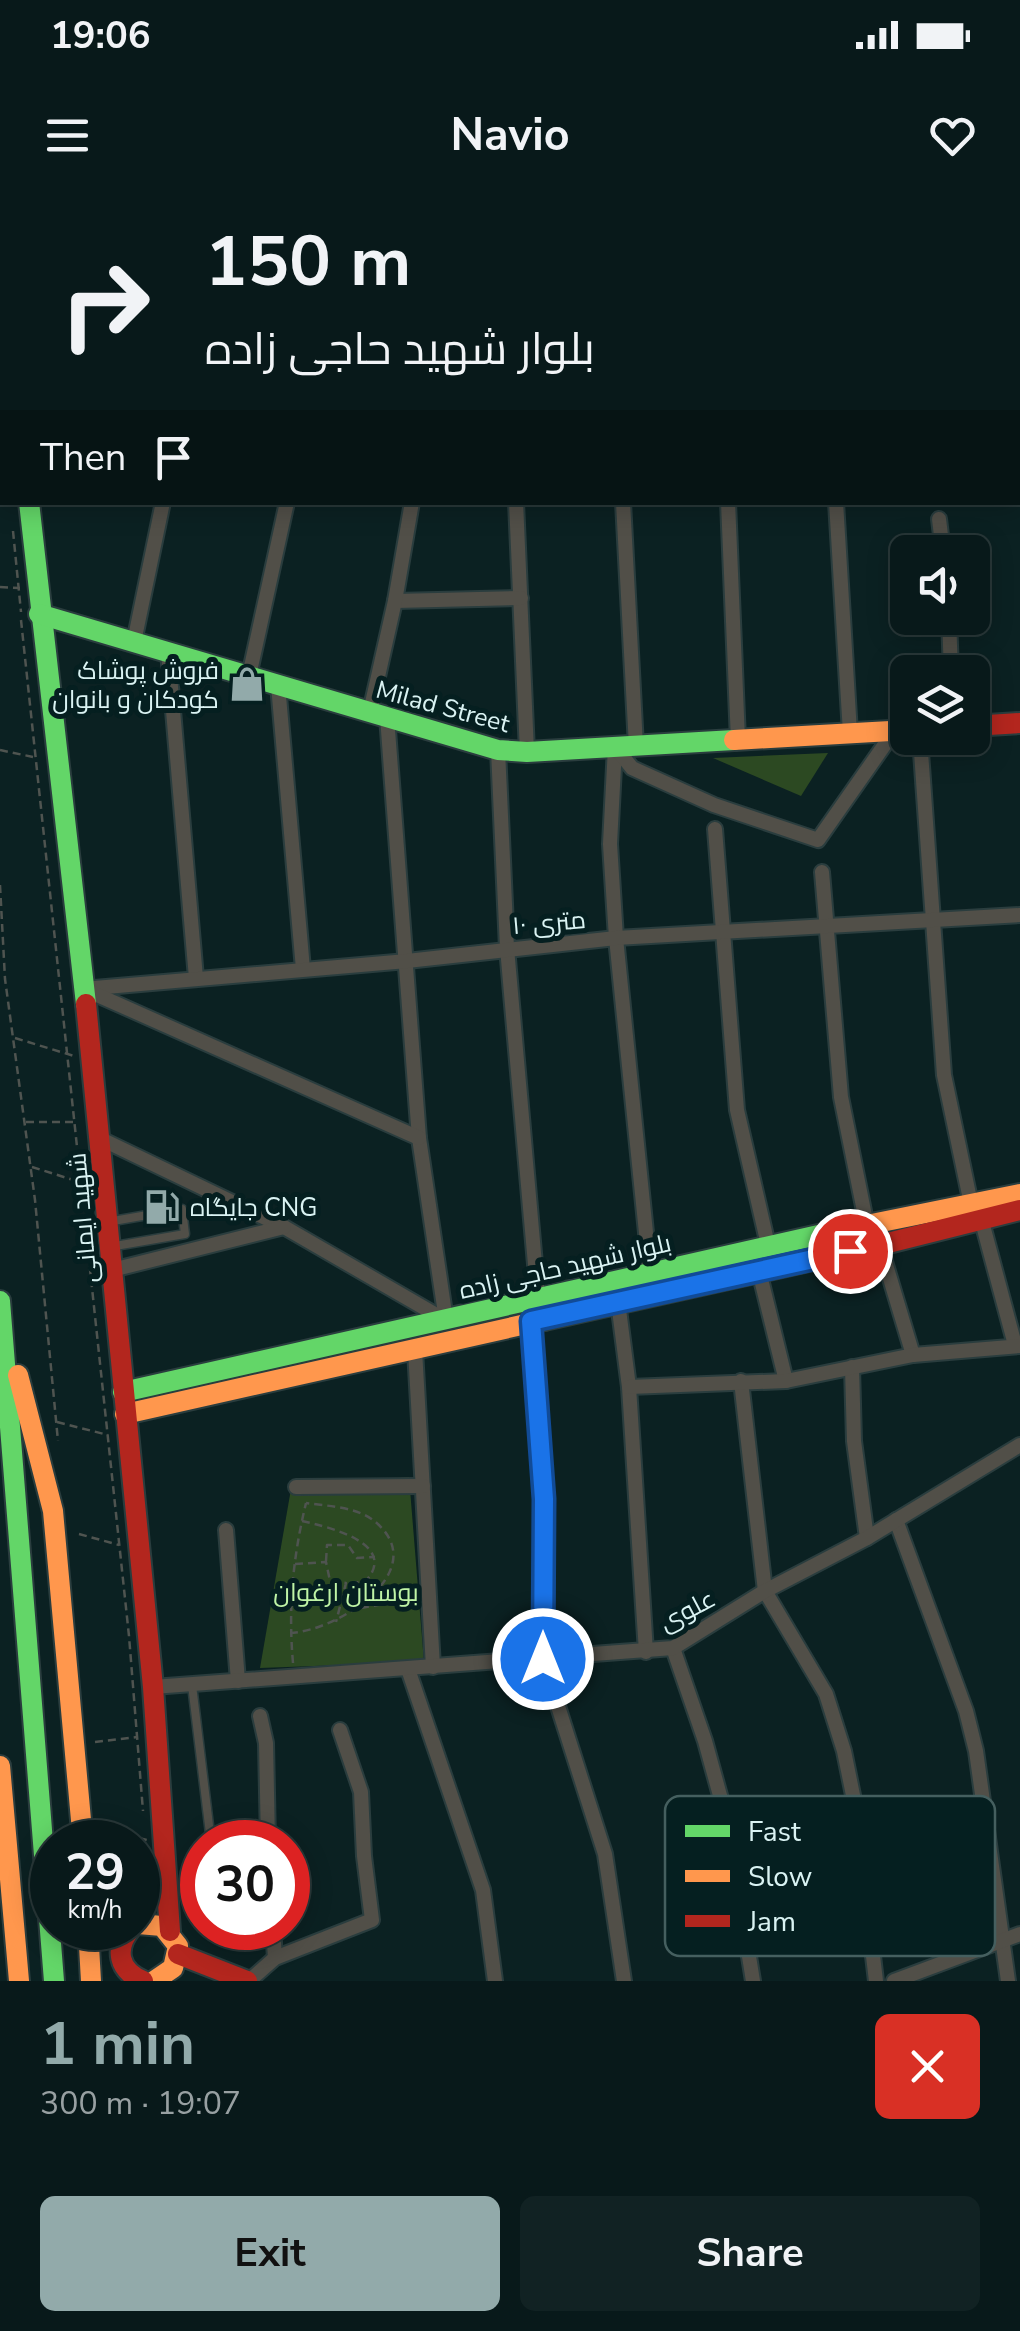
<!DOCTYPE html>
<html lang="en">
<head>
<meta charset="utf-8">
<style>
  :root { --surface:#08191a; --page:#112223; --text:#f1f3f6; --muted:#98a0a2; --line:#293839; --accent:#92aaaa }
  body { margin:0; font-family:"Nunito Sans",Cairo,sans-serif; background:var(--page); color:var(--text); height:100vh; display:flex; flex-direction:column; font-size:38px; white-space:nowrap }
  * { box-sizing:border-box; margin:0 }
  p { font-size:32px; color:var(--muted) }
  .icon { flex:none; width:55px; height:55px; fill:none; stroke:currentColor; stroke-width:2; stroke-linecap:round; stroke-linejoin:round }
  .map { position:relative; height:1781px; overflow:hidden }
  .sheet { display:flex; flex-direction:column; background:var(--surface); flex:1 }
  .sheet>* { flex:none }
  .hud { position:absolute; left:0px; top:0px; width:1020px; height:305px; box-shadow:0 5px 25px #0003,0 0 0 2px var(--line); background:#08191a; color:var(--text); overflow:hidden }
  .buttons { position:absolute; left:890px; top:335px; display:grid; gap:20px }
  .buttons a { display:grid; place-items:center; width:100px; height:100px; border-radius:15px; background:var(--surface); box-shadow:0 5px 25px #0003,0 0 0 2px var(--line); font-size:50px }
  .speed { position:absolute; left:30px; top:1620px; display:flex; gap:20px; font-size:50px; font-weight:700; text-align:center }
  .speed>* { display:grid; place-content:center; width:130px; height:130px; border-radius:50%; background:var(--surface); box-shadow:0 5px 25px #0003,0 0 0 2px var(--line); line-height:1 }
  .speed small { font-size:25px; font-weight:400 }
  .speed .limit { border:15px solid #d22; background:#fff; color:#111 }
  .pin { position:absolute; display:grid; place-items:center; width:85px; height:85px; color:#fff; margin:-42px; border:5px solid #fff; border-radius:50%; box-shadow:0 2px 10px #0007 }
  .me { position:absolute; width:110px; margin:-55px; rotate:0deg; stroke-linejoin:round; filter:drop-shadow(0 0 8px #0008) }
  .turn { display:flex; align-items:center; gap:35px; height:210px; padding:0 40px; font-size:45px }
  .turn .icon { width:130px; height:130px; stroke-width:2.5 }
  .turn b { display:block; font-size:70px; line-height:85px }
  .then { display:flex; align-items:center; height:95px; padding:0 40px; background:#0003; gap:20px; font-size:38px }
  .round { display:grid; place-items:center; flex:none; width:105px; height:105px; border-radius:15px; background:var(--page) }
  .overview { display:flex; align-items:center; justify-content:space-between; height:170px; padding:0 40px }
  h1 { font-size:60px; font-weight:700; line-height:75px; color:var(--accent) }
  .action { display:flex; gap:20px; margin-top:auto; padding:20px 40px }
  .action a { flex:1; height:115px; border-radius:15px; background:var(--accent); color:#111; font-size:40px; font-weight:700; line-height:115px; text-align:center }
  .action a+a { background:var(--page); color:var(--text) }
  .status { display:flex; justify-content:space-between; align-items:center; height:70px; padding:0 50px; background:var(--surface); direction:ltr }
  .status svg { height:28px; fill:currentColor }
  header { display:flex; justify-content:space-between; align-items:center; height:130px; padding:0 40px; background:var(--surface); font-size:45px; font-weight:700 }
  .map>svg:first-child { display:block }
  .green { fill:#2c4922 }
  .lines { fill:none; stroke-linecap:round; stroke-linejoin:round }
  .lane-casing { stroke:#2a3d3e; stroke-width:11 }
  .street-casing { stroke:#2a3d3e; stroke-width:18 }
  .fast-casing { stroke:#2a3d3e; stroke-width:24 }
  .slow-casing { stroke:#2a3d3e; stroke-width:24 }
  .jam-casing { stroke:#2a3d3e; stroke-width:24 }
  .path { stroke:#4f5450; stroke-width:2.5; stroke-dasharray:8 5; stroke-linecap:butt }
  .lane { stroke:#514f48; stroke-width:8 }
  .street { stroke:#514f48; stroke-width:14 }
  .fast { stroke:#63d668; stroke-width:20 }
  .slow { stroke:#ff974d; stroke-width:20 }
  .jam { stroke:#b3261e; stroke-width:20 }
  .route-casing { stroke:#114b97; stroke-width:25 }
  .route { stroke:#1a73e8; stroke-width:18 }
  .labels { text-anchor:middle; stroke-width:10; stroke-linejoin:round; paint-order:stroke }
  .poi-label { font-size:25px; fill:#daf3f3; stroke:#051f20; text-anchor:end }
  .street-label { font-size:25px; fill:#daf3f3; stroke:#051f20 }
  .park-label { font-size:25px; fill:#bff4a6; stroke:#051f20 }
  .key { fill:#051f20; stroke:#455f5f; stroke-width:2.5 }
  .key-label { font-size:28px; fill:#daf3f3 }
</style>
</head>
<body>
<div class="status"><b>19:06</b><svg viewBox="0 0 49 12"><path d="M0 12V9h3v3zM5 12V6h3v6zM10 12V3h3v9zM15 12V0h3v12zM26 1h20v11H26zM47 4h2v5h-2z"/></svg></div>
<header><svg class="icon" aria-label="menu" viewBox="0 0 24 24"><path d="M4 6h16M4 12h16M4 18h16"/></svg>Navio<svg class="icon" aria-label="heart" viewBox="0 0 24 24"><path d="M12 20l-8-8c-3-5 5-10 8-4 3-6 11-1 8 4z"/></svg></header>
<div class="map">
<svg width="1020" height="1781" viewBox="0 0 1020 1781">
  <rect width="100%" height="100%" fill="#0b2122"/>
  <!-- green -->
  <g class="green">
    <polygon points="828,553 801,596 713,558"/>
    <polygon points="409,1277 424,1462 260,1468 291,1289"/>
  </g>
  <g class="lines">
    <defs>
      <g id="lane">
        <polyline points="113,1021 182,1009 185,1034 115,1046"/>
        <polyline points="192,1485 211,1642"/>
      </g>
      <g id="street">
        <polyline points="487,0 497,2"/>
        <polyline points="107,2 108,0"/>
        <polyline points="1018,117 1020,117"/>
        <polyline points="1018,157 1020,158"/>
        <polyline points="516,302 527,552"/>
        <polyline points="623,302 636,546"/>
        <polyline points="728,302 738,540"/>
        <polyline points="836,302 850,533"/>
        <polyline points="939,319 943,352"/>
        <polyline points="395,401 521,398"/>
        <polyline points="949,418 951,472"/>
        <polyline points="134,442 163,302"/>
        <polyline points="168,452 196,778"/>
        <polyline points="249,476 287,302"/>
        <polyline points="278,485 303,769"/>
        <polyline points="370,512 395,401 412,302"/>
        <polyline points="387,517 419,938 446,1120"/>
        <polyline points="920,538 944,875 971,1004"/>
        <polyline points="615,547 610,644 616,738 650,1072"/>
        <polyline points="615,547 632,568 714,605 818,640 895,530"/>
        <polyline points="498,550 507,748 538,1098"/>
        <polyline points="715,629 737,910 768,1045"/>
        <polyline points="822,672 841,897 867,1026"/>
        <polyline points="83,789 407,761 616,738 1020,715"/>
        <polyline points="86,790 419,938"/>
        <polyline points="101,939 284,1027 445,1120"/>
        <polyline points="981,1018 1015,1145"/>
        <polyline points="880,1045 913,1155"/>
        <polyline points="112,1070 284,1027"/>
        <polyline points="759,1071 786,1181"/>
        <polyline points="618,1102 629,1187 646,1452"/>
        <polyline points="531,1121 544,1299 543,1459 605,1654 624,1781"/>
        <polyline points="415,1150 433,1467"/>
        <polyline points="852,1167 854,1241 867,1338"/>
        <polyline points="741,1181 765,1391 826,1494 844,1551 855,1605 876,1781"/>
        <polyline points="629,1187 786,1181 913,1155 1020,1146"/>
        <polyline points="296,1287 423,1286"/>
        <polyline points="896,1320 966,1511 976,1551 1008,1781"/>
        <polyline points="226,1330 238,1481"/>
        <polyline points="673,1448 705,1541 727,1621 753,1781"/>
        <polyline points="408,1469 483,1690 495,1781"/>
        <polyline points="153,1487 673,1448 765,1391 867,1338 1020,1245"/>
        <polyline points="260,1516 266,1543 268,1642"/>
        <polyline points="273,1728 275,1758"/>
        <polyline points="249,1781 275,1758 372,1720 364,1656 361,1592 340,1530"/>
        <polyline points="894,1781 1020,1734"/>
      </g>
      <g id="fast">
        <polyline points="29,302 86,804"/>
        <polyline points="39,414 498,550 527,552 734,540"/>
        <polyline points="0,1101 54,1781"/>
        <polyline points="123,1192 832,1032"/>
      </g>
      <g id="slow">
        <polyline points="734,540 908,530"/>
        <polyline points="832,1032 1020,994"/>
        <polyline points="18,1175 53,1311 83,1642"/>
        <polyline points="125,1214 544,1120"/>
        <polyline points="0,1566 19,1781"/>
        <polyline points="138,1724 162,1726 178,1746 173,1768 154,1781"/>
        <polyline points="88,1728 91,1781"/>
      </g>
      <g id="jam">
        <polyline points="972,526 1020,523"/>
        <polyline points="86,804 153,1487 170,1731"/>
        <polyline points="544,1120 880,1045 1020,1010"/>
        <path d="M131,1728C114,1749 118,1770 143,1781"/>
        <polyline points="178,1754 247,1781"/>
      </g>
    </defs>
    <!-- lane casing -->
    <use href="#lane" class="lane-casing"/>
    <!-- street casing -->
    <use href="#street" class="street-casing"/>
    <!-- fast casing -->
    <use href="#fast" class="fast-casing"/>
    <!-- slow casing -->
    <use href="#slow" class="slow-casing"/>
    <!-- jam casing -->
    <use href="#jam" class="jam-casing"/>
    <!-- path -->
    <g class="path">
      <polyline points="2,201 2,202"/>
      <polyline points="13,331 21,412"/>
      <polyline points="0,387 20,388"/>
      <polyline points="21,420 129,1436 143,1611"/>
      <polyline points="0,550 33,557"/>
      <polyline points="0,685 5,779 35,1000 58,1241"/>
      <polyline points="15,838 74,856"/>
      <polyline points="26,922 73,922"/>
      <polyline points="32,967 86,984"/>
      <polyline points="57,1222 108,1235"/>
      <path d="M302,1321C329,1327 400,1344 365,1382L346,1383"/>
      <polyline points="79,1334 119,1345"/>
      <polyline points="326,1361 327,1345 348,1345 357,1358 375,1357"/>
      <polyline points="295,1364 326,1362 330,1381 346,1383 336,1422"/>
      <polyline points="361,1408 417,1398"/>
      <path d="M290,1433C338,1431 436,1369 373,1320C356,1307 327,1306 306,1303"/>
      <path d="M293,1463C288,1407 293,1357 306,1303"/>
      <polyline points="95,1542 137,1537"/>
      <polyline points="101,1629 147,1640"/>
      <polyline points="142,1705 148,1679"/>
    </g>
    <!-- lane -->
    <use href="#lane" class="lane"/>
    <!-- street -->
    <use href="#street" class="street"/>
    <!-- fast -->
    <use href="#fast" class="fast"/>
    <!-- slow -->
    <use href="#slow" class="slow"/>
    <!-- jam -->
    <use href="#jam" class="jam"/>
  </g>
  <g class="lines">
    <defs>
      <polyline id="route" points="543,1459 544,1299 531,1121 850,1051"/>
    </defs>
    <!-- route casing -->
    <use href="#route" class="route-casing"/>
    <!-- route -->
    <use href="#route" class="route"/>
  </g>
  <!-- icons -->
  <defs>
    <symbol id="shop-bare" viewBox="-9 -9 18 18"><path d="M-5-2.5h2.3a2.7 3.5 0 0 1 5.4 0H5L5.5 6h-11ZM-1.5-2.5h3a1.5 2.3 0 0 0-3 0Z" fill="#92aaaa" stroke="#051f20" stroke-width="2.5" paint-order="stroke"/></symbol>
    <symbol id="fuel-bare" viewBox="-9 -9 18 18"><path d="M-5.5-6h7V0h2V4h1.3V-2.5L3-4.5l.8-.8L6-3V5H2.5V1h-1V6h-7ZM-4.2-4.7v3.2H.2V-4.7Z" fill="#92aaaa" stroke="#051f20" stroke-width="2.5" paint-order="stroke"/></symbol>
  </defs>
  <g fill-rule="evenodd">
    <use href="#shop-bare" x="222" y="459" width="50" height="50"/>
    <use href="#fuel-bare" x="137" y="982" width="50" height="50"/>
  </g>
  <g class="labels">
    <!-- poi labels -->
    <g class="poi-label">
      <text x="219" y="479">فروش پوشاک<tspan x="219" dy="29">کودکان و بانوان</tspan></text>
      <text x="190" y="1016" text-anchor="start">جایگاه CNG</text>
    </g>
    <!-- street labels -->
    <g class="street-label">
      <text transform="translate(443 506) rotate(15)" y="9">Milad Street</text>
      <text transform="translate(549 722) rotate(-5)" y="9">۱۰ متری</text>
      <text transform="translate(82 1018) rotate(-95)" y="9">شهید ایمانی</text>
      <text transform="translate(565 1066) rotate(-13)" y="9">بلوار شهید حاجی زاده</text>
      <text transform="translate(687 1410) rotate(-28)" y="9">علوی</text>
    </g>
    <!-- park labels -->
    <g class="park-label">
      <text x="346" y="1401">بوستان ارغوان</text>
    </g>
  </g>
  <!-- legend -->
  <rect x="665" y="1596" width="330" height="160" rx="15" class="key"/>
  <rect x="685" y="1625" width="45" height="12" fill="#63d668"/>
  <rect x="685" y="1670" width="45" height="12" fill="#ff974d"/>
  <rect x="685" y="1715" width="45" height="12" fill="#b3261e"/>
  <g class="key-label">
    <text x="748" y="1641">Fast</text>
    <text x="748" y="1686">Slow</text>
    <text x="748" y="1731">Jam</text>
  </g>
</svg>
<div class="buttons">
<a><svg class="icon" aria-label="sound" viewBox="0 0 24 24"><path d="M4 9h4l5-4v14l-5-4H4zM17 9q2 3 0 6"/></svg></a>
<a><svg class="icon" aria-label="layers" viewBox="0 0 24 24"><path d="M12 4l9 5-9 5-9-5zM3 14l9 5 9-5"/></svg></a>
</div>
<div class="speed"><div>29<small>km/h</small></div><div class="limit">30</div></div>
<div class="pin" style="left:850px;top:1051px;background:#d93025"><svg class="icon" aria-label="arrive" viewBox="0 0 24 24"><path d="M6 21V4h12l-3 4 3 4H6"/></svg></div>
<svg class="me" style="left:543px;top:1459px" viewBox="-20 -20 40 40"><circle r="17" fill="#1a73e8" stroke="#fff" stroke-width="3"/><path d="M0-11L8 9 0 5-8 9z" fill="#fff"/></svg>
<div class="hud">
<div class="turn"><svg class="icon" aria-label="right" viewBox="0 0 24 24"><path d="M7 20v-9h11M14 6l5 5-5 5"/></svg><div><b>150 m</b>بلوار شهید حاجی زاده</div></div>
<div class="then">Then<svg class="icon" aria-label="arrive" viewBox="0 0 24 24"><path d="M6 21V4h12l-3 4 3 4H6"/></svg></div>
</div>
</div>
<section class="sheet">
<div class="overview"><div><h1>1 min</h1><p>300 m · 19:07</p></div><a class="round" style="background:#d93025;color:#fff"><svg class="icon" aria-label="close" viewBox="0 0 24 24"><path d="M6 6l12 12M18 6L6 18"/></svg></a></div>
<div class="action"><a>Exit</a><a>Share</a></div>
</section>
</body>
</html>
